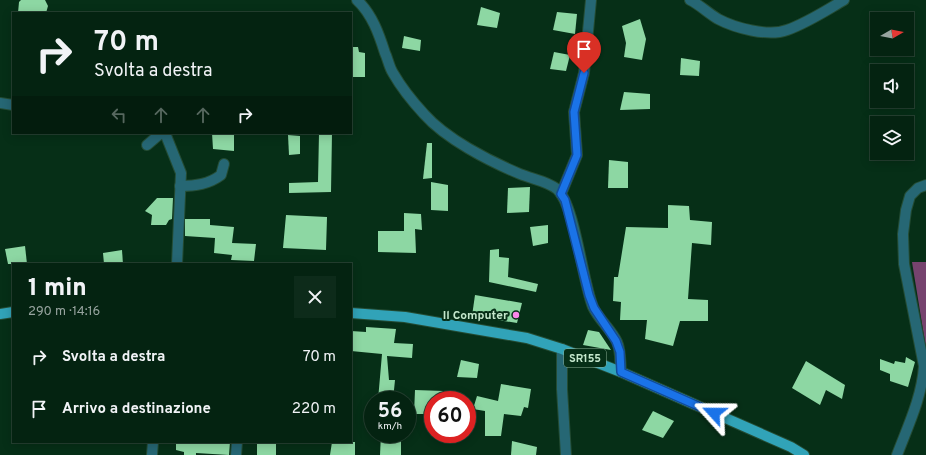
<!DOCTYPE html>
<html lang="it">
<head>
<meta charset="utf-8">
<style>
  :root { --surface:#042311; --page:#0d2b1a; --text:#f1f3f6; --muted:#97a49f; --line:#254031 }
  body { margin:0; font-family:Overpass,sans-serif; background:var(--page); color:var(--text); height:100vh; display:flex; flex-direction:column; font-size:15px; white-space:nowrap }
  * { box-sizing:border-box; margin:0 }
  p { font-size:13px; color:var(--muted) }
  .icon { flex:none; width:22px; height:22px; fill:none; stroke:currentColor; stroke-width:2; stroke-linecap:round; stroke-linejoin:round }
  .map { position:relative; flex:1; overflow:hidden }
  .sheet { position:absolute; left:12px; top:263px; width:340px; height:180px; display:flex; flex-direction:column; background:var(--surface); border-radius:0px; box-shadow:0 2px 10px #0003,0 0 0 1px var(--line) }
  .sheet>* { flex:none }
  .guide { position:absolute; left:12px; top:12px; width:340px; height:122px; border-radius:0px; box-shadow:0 2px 10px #0003,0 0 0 1px var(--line); background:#042311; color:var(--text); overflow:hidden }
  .needle { width:26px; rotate:81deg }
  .controls { position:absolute; left:870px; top:12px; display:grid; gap:8px }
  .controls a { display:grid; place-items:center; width:44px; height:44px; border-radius:0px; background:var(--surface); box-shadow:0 2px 10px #0003,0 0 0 1px var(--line); font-size:20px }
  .speed { position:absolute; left:364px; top:391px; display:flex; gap:8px; font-size:20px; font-weight:700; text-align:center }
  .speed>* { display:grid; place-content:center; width:52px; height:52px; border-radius:50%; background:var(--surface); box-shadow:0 2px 10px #0003,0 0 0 1px var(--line); line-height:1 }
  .speed small { font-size:10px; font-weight:400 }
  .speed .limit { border:6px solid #d22; background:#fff; color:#111 }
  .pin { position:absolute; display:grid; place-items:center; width:34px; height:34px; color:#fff; margin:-41px -17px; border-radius:50% 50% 50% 0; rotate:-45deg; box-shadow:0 0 4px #0007 }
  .pin .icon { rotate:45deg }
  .me { position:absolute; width:44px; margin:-22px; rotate:294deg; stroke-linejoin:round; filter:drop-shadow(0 0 3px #0008) }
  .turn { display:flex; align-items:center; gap:14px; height:84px; padding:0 16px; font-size:18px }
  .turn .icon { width:52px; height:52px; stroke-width:2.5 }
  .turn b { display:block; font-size:28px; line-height:34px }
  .lanes { display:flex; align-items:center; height:38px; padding:0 16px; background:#0003; justify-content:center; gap:20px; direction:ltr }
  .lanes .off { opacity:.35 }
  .round { display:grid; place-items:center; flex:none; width:42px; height:42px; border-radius:0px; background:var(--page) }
  .head { display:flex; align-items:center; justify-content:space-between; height:68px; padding:0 16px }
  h1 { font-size:24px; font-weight:800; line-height:30px }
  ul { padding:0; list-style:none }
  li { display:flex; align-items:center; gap:12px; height:52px; padding:0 16px }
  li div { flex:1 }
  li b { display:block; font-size:15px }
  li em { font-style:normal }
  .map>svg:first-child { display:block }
  .forest { fill:#76436e }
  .building { fill:#8dd7a3 }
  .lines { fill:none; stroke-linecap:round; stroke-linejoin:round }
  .minor-casing { stroke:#244c34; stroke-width:12 }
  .major-casing { stroke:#244c34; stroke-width:12 }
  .minor { stroke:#266774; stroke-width:10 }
  .major { stroke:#31a3b8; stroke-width:10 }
  .route-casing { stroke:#114b97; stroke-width:10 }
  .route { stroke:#1a73e8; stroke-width:7 }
  .poi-dot { fill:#f987e9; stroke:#062f17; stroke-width:1.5 }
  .labels { text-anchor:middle; stroke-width:4; stroke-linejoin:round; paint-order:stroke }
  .shield { fill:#062f17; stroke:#8bb096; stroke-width:1 }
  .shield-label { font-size:11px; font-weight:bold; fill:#c4e7cc }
  .poi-label { font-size:12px; font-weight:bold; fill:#c4e7cc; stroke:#062f17; text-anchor:end }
</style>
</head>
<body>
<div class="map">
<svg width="926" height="455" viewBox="0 0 926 455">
  <rect width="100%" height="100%" fill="#062f17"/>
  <!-- forest -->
  <polygon class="forest" points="912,262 926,262 926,348"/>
  <!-- building -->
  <g class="building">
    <polygon points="21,0 45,0 48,6 46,13 18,13 19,2"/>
    <polygon points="481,7 500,13 497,28 477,25"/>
    <polygon points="557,12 577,14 575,34 553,30"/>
    <polygon points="640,19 646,39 642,60 624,57 626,43 622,26"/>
    <polygon points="404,36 421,40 420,51 402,48"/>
    <polygon points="351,47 358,47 359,52 365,53 365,77 351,77"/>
    <polygon points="554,52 570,55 566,71 550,69"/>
    <polygon points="681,58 700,61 699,76 680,75"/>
    <polygon points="624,92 650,94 650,109 620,110"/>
    <polygon points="212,133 234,133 234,151 213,149"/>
    <polygon points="319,133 332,133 331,192 289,193 289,183 318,182"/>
    <polygon points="288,135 300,136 300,154 289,155"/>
    <polygon points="427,143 432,143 432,178 423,179"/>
    <polygon points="609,160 628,162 628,188 608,188"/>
    <polygon points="431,182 448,185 448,211 431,210"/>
    <polygon points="530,187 529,212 507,213 508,188"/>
    <polygon points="157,198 173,198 172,219 169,220 166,225 151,225 152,215 145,211"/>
    <polygon points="668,205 689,206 690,220 712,222 711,245 692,243 688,299 708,300 708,321 680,321 673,346 645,339 647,320 620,320 621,302 613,301 614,277 618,277 626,227 668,228"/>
    <polygon points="404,213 421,214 422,230 415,229 416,253 378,252 378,231 404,231"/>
    <polygon points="286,215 327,217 326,250 283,248"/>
    <polygon points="185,219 210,219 210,225 234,227 232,243 256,244 254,261 231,260 232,255 214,253 215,238 185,236"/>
    <polygon points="548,225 548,243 533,246 530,227"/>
    <polygon points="25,246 27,264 8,264 5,249"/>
    <polygon points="499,249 499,257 509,258 508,277 538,284 536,292 489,282 490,250"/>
    <polygon points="122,250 123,264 104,264 103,253"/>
    <polygon points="475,295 522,303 517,323 472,316"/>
    <polygon points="366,327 396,329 394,343 413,344 412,358 387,356 389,380 395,380 393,400 378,400 382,354 351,351 351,331 366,332"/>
    <polygon points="588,330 599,332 611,350 583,345"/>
    <polygon points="906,357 915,362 908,387 890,381 890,374 880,370 880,359 894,364 895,361 905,363"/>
    <polygon points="461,360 479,364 477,378 457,377"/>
    <polygon points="806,361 845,385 842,399 826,390 820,405 792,388"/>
    <polygon points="501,384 531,389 528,408 524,407 521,416 504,414 501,436 485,436 485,411 473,409 477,396 498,401"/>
    <polygon points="415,390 444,391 445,400 433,400 433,414 414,414"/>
    <polygon points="653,411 674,421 663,438 642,430"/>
    <polygon points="381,434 401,434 401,455 380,455"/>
    <polygon points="512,441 537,447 536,455 511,455"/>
    <polygon points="176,442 230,442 229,455 196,453 196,455 184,455 184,452 176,450"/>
    <polygon points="257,442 276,443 276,455 257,455"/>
    <polygon points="332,442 355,442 355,455 330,455"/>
  </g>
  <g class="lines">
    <defs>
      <g id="minor">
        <path d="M357,0C372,14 379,34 385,53C388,59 389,67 393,73C401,87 412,101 424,114C446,139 489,161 520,174C532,179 547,181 557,189C575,205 582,280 593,307C599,320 611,329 617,342C621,351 620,362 621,372"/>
        <path d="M690,0C700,5 708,13 718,19C735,28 768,37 787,30C807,23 825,11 844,0"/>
        <polyline points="0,103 13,105"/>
        <polyline points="165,133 181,173 177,264"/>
        <polyline points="147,145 161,133"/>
        <path d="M180,186C196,186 209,184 221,175L224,164"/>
        <polyline points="561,194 577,155 574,112 584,73 591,0"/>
        <polyline points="562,349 562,389 566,455"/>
        <polyline points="152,455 153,442"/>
        <polyline points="236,455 237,442"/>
        <path d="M897,455C908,426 922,397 924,366L904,264L903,234L906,210L910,196L918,188L926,185"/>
      </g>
      <g id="major">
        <polyline points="351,313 405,317 527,338 562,349 621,372 791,447 804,455"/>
        <polyline points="0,314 13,312"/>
      </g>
    </defs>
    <!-- minor casing -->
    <use href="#minor" class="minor-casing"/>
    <!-- major casing -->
    <use href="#major" class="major-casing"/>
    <!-- minor -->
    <use href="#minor" class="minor"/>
    <!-- major -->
    <use href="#major" class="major"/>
  </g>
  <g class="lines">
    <defs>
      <polyline id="route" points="584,73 574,112 577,155 561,194 565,200 568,212 589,295 594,308 616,341 620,352 621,372 714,413"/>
    </defs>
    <!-- route casing -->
    <use href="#route" class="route-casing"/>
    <!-- route -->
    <use href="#route" class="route"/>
  </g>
  <!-- markers -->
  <circle class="poi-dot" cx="516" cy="315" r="4"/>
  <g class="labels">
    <!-- shield labels -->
    <rect class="shield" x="564" y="349" width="42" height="18" rx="3"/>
    <g class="shield-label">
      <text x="585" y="362">SR155</text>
    </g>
    <!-- poi labels -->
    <g class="poi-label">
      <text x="508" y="319">Il Computer</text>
    </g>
  </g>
</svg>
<div class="controls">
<a><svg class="needle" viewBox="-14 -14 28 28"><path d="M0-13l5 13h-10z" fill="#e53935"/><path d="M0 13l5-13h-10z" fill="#97a49f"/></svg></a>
<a><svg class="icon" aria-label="sound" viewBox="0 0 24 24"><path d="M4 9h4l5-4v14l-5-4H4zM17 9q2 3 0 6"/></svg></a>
<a><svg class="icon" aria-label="layers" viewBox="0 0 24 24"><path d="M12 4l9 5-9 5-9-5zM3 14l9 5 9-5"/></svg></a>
</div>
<div class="speed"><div>56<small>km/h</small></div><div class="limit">60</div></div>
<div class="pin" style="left:584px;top:73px;background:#d93025"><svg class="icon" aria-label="arrive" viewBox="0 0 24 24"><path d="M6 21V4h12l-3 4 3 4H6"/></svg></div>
<svg class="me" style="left:714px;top:413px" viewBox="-20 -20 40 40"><path d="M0-17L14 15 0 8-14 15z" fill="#1a73e8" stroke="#fff" stroke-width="4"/></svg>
<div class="guide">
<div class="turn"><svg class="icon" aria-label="right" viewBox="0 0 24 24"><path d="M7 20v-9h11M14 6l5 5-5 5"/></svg><div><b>70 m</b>Svolta a destra</div></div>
<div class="lanes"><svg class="icon off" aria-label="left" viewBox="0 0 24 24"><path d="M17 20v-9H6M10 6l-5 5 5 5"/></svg><svg class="icon off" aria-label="ahead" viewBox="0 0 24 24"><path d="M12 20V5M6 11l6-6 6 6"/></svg><svg class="icon off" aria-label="ahead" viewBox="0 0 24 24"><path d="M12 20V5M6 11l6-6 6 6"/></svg><svg class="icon" aria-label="right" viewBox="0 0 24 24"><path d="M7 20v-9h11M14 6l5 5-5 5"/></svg></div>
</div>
<section class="sheet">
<div class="head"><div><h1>1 min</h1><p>290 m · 14:16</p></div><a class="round"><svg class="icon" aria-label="close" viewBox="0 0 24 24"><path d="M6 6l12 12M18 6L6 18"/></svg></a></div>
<ul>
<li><svg class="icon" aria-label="right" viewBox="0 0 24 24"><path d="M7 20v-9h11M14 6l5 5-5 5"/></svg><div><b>Svolta a destra</b></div><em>70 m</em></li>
<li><svg class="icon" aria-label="arrive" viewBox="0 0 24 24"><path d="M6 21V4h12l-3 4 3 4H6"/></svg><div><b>Arrivo a destinazione</b></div><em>220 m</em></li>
</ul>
</section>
</div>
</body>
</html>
